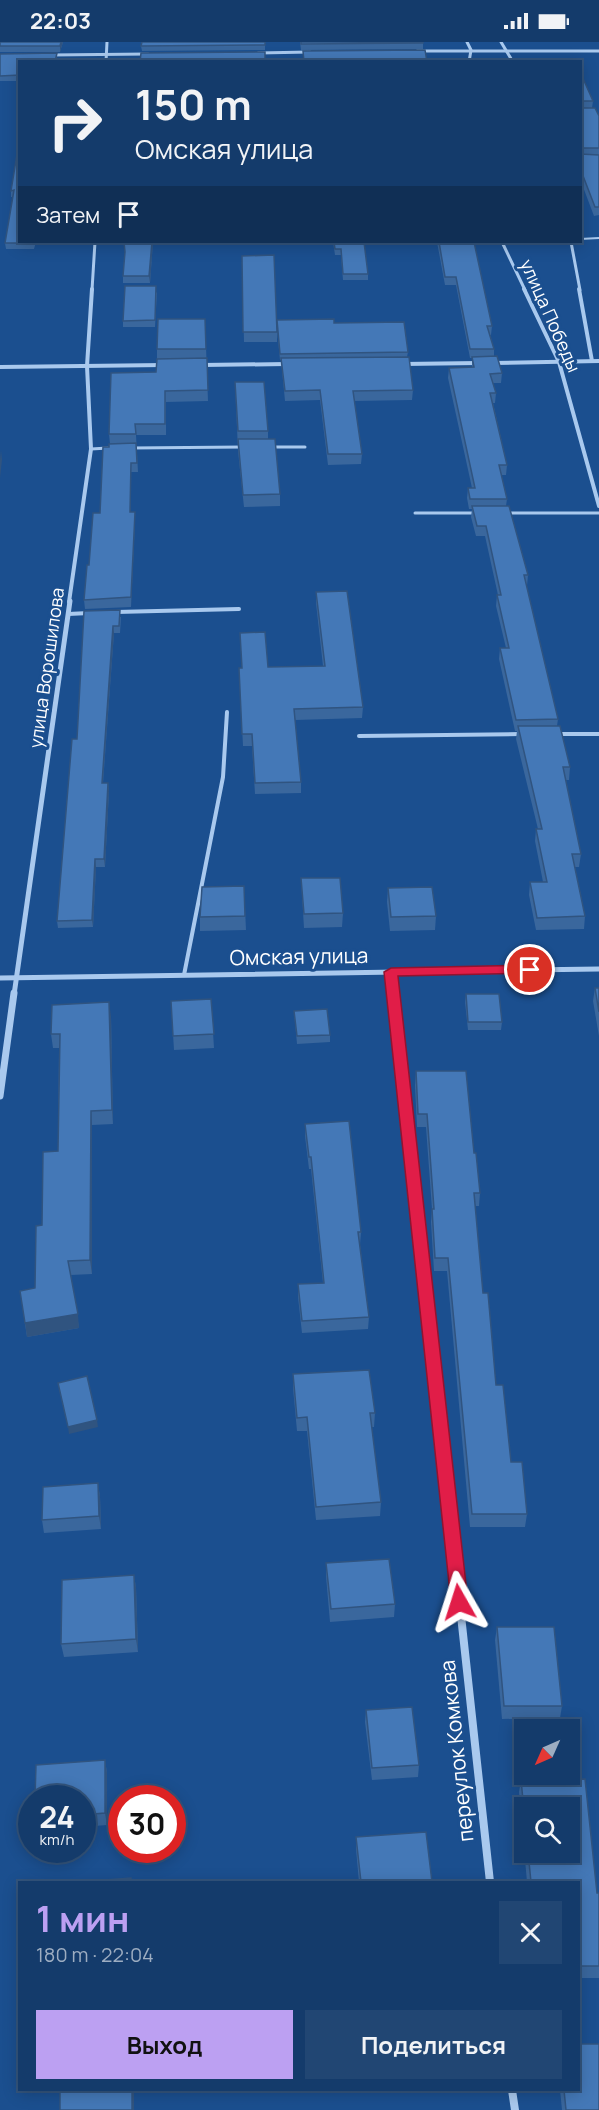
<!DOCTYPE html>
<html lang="ru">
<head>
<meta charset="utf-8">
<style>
  :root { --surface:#143b6b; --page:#214673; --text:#f1f3f6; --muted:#9dadc1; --line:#33557e; --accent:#bca0f2 }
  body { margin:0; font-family:Manrope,sans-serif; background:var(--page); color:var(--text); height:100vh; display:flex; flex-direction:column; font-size:22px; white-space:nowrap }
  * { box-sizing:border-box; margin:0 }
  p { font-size:20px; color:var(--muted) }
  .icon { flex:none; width:33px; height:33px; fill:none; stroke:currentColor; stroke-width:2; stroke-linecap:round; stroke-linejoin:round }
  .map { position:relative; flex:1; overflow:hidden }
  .panel { position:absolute; left:18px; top:1839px; width:562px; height:210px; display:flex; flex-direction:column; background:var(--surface); border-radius:0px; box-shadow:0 3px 15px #0003,0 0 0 2px var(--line) }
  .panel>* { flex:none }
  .guide { position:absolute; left:18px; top:18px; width:564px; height:183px; border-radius:0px; box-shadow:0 3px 15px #0003,0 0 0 2px var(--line); background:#143b6b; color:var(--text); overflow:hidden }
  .needle { width:39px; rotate:225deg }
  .buttons { position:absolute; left:514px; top:1677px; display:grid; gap:12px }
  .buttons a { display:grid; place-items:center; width:66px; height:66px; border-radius:0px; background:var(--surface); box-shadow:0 3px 15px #0003,0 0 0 2px var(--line); font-size:30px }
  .speed { position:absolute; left:18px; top:1743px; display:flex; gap:12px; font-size:30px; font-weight:700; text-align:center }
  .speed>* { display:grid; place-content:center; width:78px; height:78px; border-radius:50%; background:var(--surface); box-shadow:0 3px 15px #0003,0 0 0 2px var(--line); line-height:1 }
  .speed small { font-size:15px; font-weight:400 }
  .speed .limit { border:9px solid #d22; background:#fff; color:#111 }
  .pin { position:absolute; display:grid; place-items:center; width:51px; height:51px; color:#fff; margin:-26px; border:3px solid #fff; border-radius:50%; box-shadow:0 2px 6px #0007 }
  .me { position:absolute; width:66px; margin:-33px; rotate:354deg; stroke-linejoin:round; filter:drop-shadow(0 0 4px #0008) }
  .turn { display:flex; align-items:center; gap:21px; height:126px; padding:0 18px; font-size:27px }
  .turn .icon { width:78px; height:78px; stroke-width:2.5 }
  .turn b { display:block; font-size:42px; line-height:51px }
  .then { display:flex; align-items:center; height:57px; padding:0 18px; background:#0003; gap:12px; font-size:22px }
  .round { display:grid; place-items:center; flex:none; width:63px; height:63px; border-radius:0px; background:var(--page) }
  .overview { display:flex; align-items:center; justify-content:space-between; height:102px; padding:0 18px }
  h1 { font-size:36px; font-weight:700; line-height:45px; color:var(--accent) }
  .primary-button { display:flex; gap:12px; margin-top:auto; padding:12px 18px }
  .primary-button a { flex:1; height:69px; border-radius:0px; background:var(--accent); color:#111; font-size:24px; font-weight:700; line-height:69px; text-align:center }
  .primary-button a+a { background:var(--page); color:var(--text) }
  .status { display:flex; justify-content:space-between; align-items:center; height:42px; padding:0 30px; background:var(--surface); direction:ltr }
  .status svg { height:16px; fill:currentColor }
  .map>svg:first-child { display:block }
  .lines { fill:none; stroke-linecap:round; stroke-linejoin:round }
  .lane-far2 { stroke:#a9c9ee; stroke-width:2 }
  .lane-far1 { stroke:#a9c9ee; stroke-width:3 }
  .lane { stroke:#a9c9ee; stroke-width:4 }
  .street-far4 { stroke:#a9c9ee; stroke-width:3 }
  .street-far3 { stroke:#a9c9ee; stroke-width:4 }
  .street-far2 { stroke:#a9c9ee; stroke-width:5 }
  .street-far1 { stroke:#a9c9ee; stroke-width:7 }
  .street { stroke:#a9c9ee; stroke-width:8 }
  .wall { fill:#3a679d; fill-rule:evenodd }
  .shaded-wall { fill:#305480 }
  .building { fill:#4478b7; stroke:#305480; stroke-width:1.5 }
  .route { fill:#e11d48; stroke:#92132f; stroke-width:1.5 }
  .labels { text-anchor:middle; stroke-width:6; stroke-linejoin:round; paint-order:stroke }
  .far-street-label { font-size:18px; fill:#fff; stroke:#1b4f8f }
  .street-label { font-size:21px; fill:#fff; stroke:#1b4f8f }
</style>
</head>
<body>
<div class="status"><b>22:03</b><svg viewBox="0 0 49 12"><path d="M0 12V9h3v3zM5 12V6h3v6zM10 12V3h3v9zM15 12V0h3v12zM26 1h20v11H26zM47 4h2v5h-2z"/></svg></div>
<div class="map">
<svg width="599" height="2068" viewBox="0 0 599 2068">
  <rect width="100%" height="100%" fill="#1b4f8f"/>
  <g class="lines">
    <!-- lane-far2 -->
    <polyline class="lane-far2" points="580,197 599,196"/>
    <!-- lane-far1 -->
    <g class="lane-far1">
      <polyline points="272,405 305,405"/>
      <polyline points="131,406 243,405"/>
      <polyline points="91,407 108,406"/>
      <polyline points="415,471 475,471"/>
      <polyline points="504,471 599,471"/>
    </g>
    <!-- lane -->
    <g class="lane">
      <polyline points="116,570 239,567"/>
      <polyline points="68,572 89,571"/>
      <polyline points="557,692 599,692"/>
      <polyline points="359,694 521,692"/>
      <polyline points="184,933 223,735 227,670"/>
    </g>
    <!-- street-far4 -->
    <g class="street-far4">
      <polyline points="467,0 471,8 469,20"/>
      <polyline points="501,0 513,20"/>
      <polyline points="417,9 599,9"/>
      <polyline points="258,11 310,10"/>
      <polyline points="51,13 148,12"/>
      <polyline points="106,20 107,0"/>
      <polyline points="502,200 525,248"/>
      <polyline points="571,200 580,248"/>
      <polyline points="92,248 95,200"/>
    </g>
    <!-- street-far3 -->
    <g class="street-far3">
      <polyline points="524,247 559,320 599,464"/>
      <polyline points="579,247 592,319"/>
      <polyline points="493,321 599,319"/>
      <polyline points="403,322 479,321"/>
      <polyline points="202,323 287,322"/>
      <polyline points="0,325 164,323"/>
      <polyline points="69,560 91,407 87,324 92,247"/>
    </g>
    <!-- street-far2 -->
    <g class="street-far2">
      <polyline points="391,930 393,953"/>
      <polyline points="0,936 599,927"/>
      <polyline points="14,953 70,559"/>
    </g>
    <!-- street-far1 -->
    <g class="street-far1">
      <polyline points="393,951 447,1447"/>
      <polyline points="0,1054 14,951"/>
    </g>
    <!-- street -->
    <g class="street">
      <polyline points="447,1445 490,1840"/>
      <polyline points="512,2048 515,2068"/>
    </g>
  </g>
  <!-- wall -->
  <g class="wall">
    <polygon points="0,0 63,0 60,10 0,10"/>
    <polygon points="265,0 265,8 142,9 141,4"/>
    <polygon points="300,0 423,0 423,7 301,8"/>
    <polygon points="57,11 57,20 20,20 20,39 0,39 0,12"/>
    <polygon points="580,32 593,59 592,66 599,74 599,173 594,174 580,137"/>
    <polygon points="20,94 36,200 34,207 6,207 5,201 13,155 11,155 11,149"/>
    <polygon points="124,200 153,200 150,241 123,241 123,234 125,211"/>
    <polygon points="333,200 364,200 368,232 368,238 343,238 341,213 335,213"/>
    <polygon points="437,200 474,200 492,284 491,293 490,293 494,307 494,314 502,331 501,341 493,341 496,351 495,361 493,361 507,423 506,433 501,433 507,457 506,464 528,533 527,544 526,544 558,677 557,684 570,725 569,738 566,738 581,812 579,825 575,825 585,874 584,887 536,888 529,853 530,840 543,840 535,799 536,787 538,787 516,697 517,689 515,689 499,617 500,606 506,606 496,564 497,553 498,553 485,494 476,494 471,475 472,467 469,467 467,456 468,446 472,446 448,336 449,326 472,326 472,316 470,316 456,243 445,243"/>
    <polygon points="242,214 277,278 334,281 408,310 407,315 413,348 412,358 354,359 362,412 361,422 328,423 320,358 285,359 281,318 280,318 277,287 277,300 244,300"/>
    <polygon points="157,250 155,285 123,285 123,279"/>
    <polygon points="205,277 208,359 166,360 166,393 136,393 138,430 131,430 131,470 135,470 135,479 131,565 85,567 84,558 89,523 100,471 110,402 109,392 156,330 157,317 157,307"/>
    <polygon points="235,340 268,389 268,397 280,452 280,464 244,465 238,409"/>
    <polygon points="316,550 363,665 362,676 295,678 301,740 301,751 255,752 252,704 243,704 239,626 323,624 316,561"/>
    <polygon points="84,569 121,575 120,591 114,591 103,741 108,741 109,749 105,825 96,825 93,885 58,886 57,879 77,697"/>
    <polygon points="301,836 343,871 342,885 304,886"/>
    <polygon points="244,844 246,888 200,889 200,875"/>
    <polygon points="388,846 436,874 435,888 390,889 387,860"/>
    <polygon points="595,946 599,946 599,994 593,959"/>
    <polygon points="466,952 502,980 501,988 468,988 465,960"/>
    <polygon points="211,957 214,1006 174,1008 171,959"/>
    <polygon points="294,969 330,993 330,1000 297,1002"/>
    <polygon points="111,974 113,1082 92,1083 92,1232 71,1233 79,1286 27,1295 20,1249 35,1246 42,1183 58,1109 59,1006 53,1006 51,992"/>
    <polygon points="416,1029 474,1111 480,1151 479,1164 475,1164 483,1251 496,1343 511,1420 527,1472 525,1485 470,1485 447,1229 434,1229 431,1180 432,1167 426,1085 417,1085 415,1043"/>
    <polygon points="305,1082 361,1190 360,1203 369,1275 368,1287 302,1291 298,1255 298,1242 323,1241 311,1127 309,1127 305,1094"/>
    <polygon points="293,1332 375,1371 374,1385 371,1385 381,1460 380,1474 316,1478 307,1389 297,1389 293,1346"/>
    <polygon points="98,1441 100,1455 101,1487 44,1491 42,1478"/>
    <polygon points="326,1521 395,1562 394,1575 330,1580 326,1534"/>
    <polygon points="134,1533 136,1546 138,1610 64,1615 61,1602"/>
    <polygon points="497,1585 562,1664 560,1676 502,1677 495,1598"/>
    <polygon points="366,1668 419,1723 418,1735 372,1738 365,1680"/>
    <polygon points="105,1718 107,1731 107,1783 82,1785 82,1756"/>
    <path d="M585,1737L597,1851H599V1936H579V1840H527L519,1750L521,1738ZM525,1766H570V1810H525Z"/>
    <polygon points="356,1795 432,1840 359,1840 356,1807"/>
    <polygon points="560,2048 579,2048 599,2068 562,2068"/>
  </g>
  <!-- shaded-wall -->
  <g class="shaded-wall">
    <polygon points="61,0 63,0 60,10 60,4"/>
    <polygon points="152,200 153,200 150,241 149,234"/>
    <polygon points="1,408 2,418 0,436 0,418"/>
    <polygon points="131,421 131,479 130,470"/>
    <polygon points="135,470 135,479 131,565 131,555"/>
    <polygon points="113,584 114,591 102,749 102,741"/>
    <polygon points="108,741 109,749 105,825 104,817"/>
    <polygon points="95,817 96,825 93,885 92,878"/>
    <polygon points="109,960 111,974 113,1082 112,1068"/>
    <polygon points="91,1069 92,1083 92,1232 90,1218"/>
    <polygon points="78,1272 79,1286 27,1295 25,1281"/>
    <polygon points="97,1378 98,1385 69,1392 68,1385"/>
    <polygon points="98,1441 100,1455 101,1487 99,1474"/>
    <polygon points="134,1533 136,1546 138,1610 136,1597"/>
    <polygon points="105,1718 107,1731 107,1783 105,1771"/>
    <rect x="132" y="2048" width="2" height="20"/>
  </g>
  <!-- building -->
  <g class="building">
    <polygon points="0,0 61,0 60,4 0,4"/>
    <polygon points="142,0 265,0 265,3 141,4"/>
    <polygon points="301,0 423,0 423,1 301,2"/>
    <polygon points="425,8 427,20 304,20 303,9"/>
    <polygon points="265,10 265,20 140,20 141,11"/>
    <polygon points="57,11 55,20 20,20 20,33 0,34 0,12"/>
    <polygon points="580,32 581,32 593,59 580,59"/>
    <polygon points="580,66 595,66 599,74 599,106 580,106"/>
    <polygon points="20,94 20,200 34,200 34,201 5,201 14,148 11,149"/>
    <polygon points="580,112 599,113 599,165 595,165 580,126"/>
    <polygon points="124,200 152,200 149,234 123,234 125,210"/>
    <polygon points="334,200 364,200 368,232 343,232 341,207 335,207"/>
    <polygon points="439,200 474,200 492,284 487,284 494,307 470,307 456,235 445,235"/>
    <polygon points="274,213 277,290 243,290 242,214"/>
    <polygon points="125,244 156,244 155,278 123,279"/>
    <polygon points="158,277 205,277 206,307 157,307"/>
    <polygon points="334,277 334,281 404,280 408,310 280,312 277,278"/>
    <polygon points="497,314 502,331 490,332 496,351 490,351 507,423 499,423 507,457 470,457 468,446 475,446 449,326 474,325 472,315"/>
    <polygon points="409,315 413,348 353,349 362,412 328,412 320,348 285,349 281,316"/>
    <polygon points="207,316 208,348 165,349 165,382 135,382 136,392 109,392 111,331 156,330 157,317"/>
    <polygon points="235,340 264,340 268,389 238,389"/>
    <polygon points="238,397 275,397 280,452 243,453"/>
    <polygon points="136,401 137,421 131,421 130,470 135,470 131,555 84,558 87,523 89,523 93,471 100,471 103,405 109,405 109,402"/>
    <polygon points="472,464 509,464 528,533 524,533 558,677 516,678 500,606 509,606 497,553 501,553 486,484 477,484"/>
    <polygon points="347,549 363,665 294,667 301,740 255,741 252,692 242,692 239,626 242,626 240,591 265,590 268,625 325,624 316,550"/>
    <polygon points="120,568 119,584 113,584 102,741 108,741 104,817 95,817 92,878 57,879 72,697 77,697 84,569"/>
    <polygon points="518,684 560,684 570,725 563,725 581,812 572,812 585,874 537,876 530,840 547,840 536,787 542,787"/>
    <polygon points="301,836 340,836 343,871 304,872"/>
    <polygon points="244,844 245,874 200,875 202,845"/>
    <polygon points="432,845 436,874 391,875 388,846"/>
    <polygon points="595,946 599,946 599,970"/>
    <polygon points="466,952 499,952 502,980 468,980"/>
    <polygon points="211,957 214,992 173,994 171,959"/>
    <polygon points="109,960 112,1068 91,1069 90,1218 68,1219 78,1272 25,1281 20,1249 35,1246 36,1184 42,1183 43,1110 58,1109 60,992 51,992 52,963"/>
    <polygon points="327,967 330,993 297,994 294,969"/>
    <polygon points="416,1029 466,1029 474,1111 476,1111 480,1151 474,1151 483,1251 488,1251 496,1343 503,1343 511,1420 522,1420 527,1472 472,1472 448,1216 435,1216 432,1167 434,1167 427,1072 418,1072"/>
    <polygon points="349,1079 361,1190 358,1190 369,1275 302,1279 298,1242 324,1241 311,1115 309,1115 305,1082"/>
    <polygon points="369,1328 375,1371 370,1371 381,1460 316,1465 307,1375 297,1376 293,1332"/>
    <polygon points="87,1334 97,1378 68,1385 58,1341"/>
    <polygon points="98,1441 99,1474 42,1478 43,1445"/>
    <polygon points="389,1517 395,1562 331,1567 326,1521"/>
    <polygon points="134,1533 136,1597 61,1602 62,1538"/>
    <polygon points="497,1585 554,1585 562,1664 504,1664"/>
    <polygon points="412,1665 419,1723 372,1726 366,1668"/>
    <polygon points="105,1718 105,1771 82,1773 82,1756 35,1756 36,1723"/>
    <polygon points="585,1737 597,1851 599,1851 599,1924 579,1924 579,1840 531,1840 528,1810 570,1810 570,1766 525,1766 525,1778 521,1738"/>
    <polygon points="426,1790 432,1840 361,1840 356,1795"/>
    <polygon points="131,1836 131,1840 77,1840"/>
    <polygon points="579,2002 599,2002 599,2068 566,2068 564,2048 579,2048"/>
    <rect x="60" y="2048" width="72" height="20"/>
  </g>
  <!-- route -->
  <polygon class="route" points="530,923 534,925 536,928 534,931 398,934 468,1560 465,1566 459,1568 453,1566 451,1560 384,930 391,926"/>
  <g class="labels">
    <!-- far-street labels -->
    <g class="far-street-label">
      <text transform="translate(550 274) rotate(66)" y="6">улица Победы</text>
      <text transform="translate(47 626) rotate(-82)" y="6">улица Ворошилова</text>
    </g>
    <!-- street labels -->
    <g class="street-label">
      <text transform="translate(299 915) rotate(-1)" y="7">Омская улица</text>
      <text transform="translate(457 1709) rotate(-96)" y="7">переулок Комкова</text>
    </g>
  </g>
</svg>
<div class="buttons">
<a><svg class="needle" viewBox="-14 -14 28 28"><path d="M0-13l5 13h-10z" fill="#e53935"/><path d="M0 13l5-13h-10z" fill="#9dadc1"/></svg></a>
<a><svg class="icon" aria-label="search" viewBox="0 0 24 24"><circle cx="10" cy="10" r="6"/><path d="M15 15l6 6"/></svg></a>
</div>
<div class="speed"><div>24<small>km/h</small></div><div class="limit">30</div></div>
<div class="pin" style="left:530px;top:928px;background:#d93025"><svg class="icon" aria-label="arrive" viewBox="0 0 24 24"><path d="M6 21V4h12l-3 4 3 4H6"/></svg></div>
<svg class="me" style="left:459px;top:1560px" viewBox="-20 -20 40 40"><path d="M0-17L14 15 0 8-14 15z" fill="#e11d48" stroke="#fff" stroke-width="4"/></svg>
<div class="guide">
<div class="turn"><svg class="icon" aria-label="right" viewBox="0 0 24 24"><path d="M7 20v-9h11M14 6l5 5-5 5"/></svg><div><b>150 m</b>Омская улица</div></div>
<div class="then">Затем<svg class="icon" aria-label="arrive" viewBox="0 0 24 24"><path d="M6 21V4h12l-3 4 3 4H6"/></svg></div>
</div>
<section class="panel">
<div class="overview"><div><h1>1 мин</h1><p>180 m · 22:04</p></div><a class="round"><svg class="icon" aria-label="close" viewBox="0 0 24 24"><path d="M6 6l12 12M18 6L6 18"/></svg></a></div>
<div class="primary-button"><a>Выход</a><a>Поделиться</a></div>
</section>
</div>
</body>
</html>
